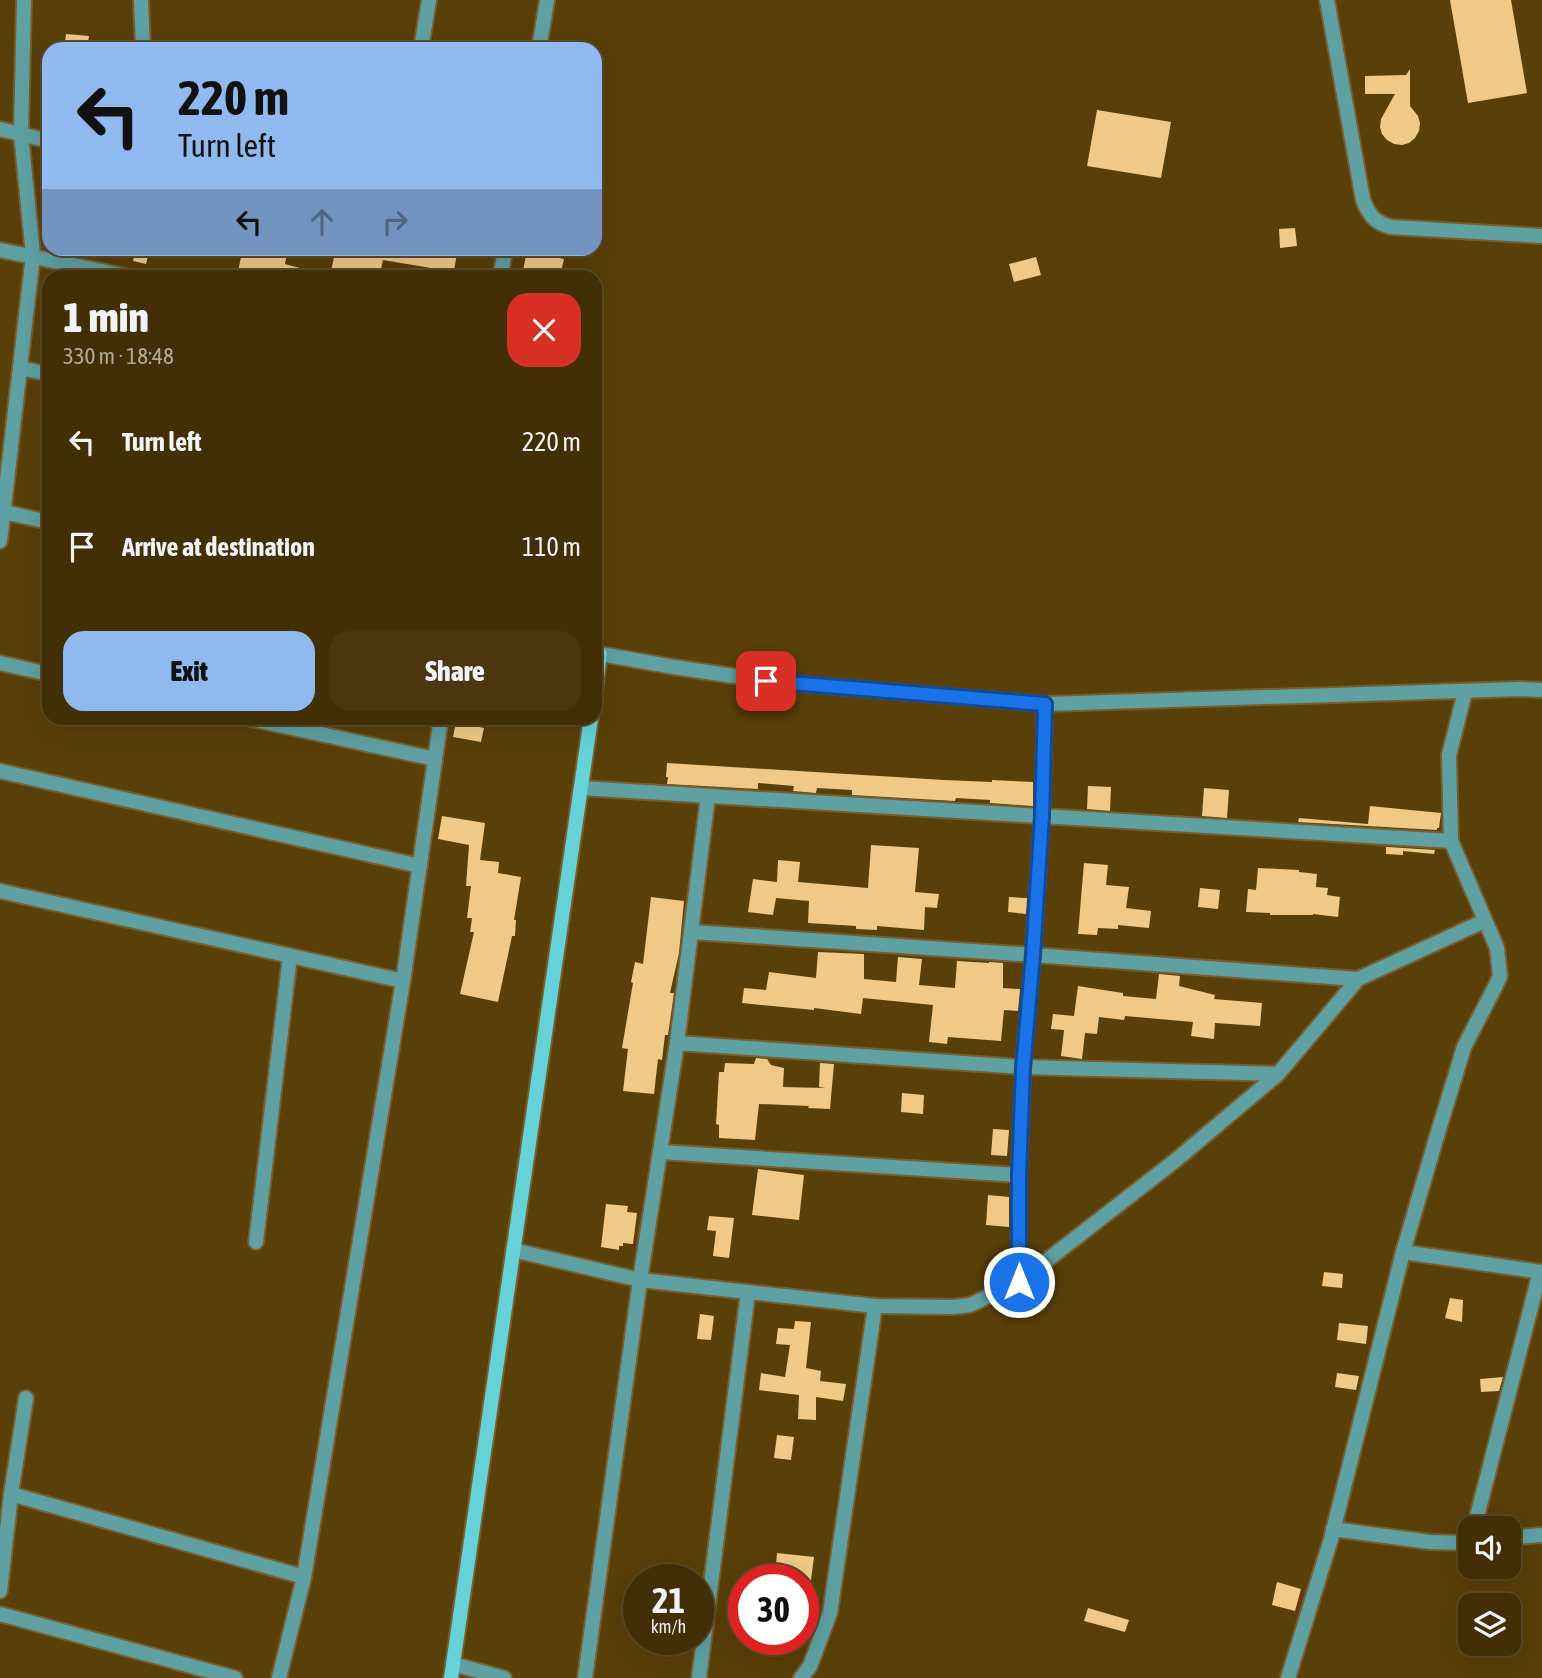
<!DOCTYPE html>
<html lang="en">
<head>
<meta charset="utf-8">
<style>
  :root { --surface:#432f06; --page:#4a3710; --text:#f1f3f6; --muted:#afa99b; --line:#5b4a28; --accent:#90b9f0 }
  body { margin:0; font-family:"Asap Condensed",sans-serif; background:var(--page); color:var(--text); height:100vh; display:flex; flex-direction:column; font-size:26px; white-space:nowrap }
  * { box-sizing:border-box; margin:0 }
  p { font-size:23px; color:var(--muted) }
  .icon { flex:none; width:38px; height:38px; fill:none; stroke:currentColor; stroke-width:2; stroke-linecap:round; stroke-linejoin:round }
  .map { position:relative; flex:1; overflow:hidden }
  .details { position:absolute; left:42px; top:270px; width:560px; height:455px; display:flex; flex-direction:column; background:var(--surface); border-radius:21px; box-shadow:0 7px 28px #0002,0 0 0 2px var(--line) }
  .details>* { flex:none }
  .banner { position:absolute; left:42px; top:42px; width:560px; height:214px; border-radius:21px; box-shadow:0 7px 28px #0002,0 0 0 2px var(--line); background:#90b9f0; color:#111; overflow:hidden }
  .controls { position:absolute; left:1458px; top:1516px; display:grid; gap:14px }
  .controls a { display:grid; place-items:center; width:63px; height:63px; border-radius:14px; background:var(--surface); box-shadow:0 7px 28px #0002,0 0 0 2px var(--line); font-size:35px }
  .speed { position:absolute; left:623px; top:1564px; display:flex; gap:14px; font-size:35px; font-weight:700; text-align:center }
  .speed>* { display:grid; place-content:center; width:91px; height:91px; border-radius:50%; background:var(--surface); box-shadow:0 7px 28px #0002,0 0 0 2px var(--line); line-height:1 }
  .speed small { font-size:18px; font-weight:400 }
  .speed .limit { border:10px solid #d22; background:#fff; color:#111 }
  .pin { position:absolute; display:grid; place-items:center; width:60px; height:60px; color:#fff; margin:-30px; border-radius:14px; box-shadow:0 4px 10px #0006 }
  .me { position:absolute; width:77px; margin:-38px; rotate:0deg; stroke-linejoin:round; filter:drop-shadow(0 0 5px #0008) }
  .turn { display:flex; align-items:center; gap:24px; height:147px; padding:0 21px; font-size:32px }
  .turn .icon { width:91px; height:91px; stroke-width:2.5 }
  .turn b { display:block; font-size:49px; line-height:60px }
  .lanes { display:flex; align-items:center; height:66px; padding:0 21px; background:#0003; justify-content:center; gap:35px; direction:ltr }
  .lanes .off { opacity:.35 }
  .round { display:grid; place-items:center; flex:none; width:74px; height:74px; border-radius:21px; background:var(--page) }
  .summary { display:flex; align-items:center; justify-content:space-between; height:119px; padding:0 21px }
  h1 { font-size:42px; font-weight:800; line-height:52px }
  .action { display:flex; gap:14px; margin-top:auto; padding:14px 21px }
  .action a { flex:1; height:80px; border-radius:21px; background:var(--accent); color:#111; font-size:28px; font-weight:800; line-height:80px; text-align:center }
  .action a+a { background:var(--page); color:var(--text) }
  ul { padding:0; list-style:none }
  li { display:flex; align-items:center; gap:21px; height:105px; padding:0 21px }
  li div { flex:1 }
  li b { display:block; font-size:26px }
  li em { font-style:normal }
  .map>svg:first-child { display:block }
  .building { fill:#f0c987 }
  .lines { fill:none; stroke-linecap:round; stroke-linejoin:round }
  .street-casing { stroke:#775e2d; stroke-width:18 }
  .secondary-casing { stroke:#775e2d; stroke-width:18 }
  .street { stroke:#5fa0a3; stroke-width:14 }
  .secondary { stroke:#65d2d8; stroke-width:14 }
  .route-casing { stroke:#114b97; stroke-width:18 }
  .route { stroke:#1a73e8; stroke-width:12 }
</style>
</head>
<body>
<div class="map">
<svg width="1542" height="1678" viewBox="0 0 1542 1678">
  <rect width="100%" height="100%" fill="#593f08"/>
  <!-- building -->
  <g class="building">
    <polygon points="1450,0 1511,0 1527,93 1468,103"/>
    <polygon points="66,34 89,36 87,49 64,49"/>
    <polygon points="1410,69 1410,106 1418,116 1420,123 1419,131 1415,138 1409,143 1402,145 1394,144 1387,140 1382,134 1380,127 1381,119 1395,94 1365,94 1365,76 1406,75"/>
    <polygon points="1097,110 1171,122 1161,178 1087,166"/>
    <polygon points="1295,228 1297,246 1280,248 1279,229"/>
    <polygon points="136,248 150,248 146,264 133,261"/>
    <polygon points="243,248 288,248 285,264 314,272 313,276 237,276"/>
    <polygon points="336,248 458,248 453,276 429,276 431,268 383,260 380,273 356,268 354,276 330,276"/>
    <polygon points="541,248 561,251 559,258 564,259 560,276 522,276 527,250 540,252"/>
    <polygon points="1036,257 1041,275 1014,282 1009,264"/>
    <polygon points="456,722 484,728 481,742 453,737"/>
    <polygon points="667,763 944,780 992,782 992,780 1033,782 1033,806 990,803 990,800 956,798 955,801 852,795 852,790 817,788 816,793 793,791 794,786 758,783 758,789 667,784 668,777 666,777"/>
    <polygon points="1088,786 1111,787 1110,811 1087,809"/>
    <polygon points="1204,788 1229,790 1227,818 1202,816"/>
    <polygon points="1370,806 1441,813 1439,828 1437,828 1437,830 1298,822 1299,818 1368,824"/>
    <polygon points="442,816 485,823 480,860 499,862 498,873 521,877 514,920 516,920 515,936 512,936 498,1002 460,994 474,932 470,932 472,918 467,918 471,886 466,886 469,845 438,839"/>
    <polygon points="871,845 919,848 915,892 939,894 937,908 925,907 924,930 877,926 877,930 856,929 856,926 808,923 809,901 776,898 773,915 748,912 753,879 777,882 778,860 800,862 798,882 868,888"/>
    <polygon points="1372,846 1435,850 1434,854 1403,851 1403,855 1386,854 1386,847"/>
    <polygon points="1084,863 1108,865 1106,885 1129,887 1126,908 1151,911 1149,928 1118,925 1118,929 1098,928 1097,935 1078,934"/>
    <polygon points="1258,868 1299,870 1299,872 1317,874 1316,887 1328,888 1327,895 1340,897 1338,917 1313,914 1313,915 1270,915 1270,913 1246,912 1248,889 1256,890"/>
    <polygon points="1200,888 1220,890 1218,909 1198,907"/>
    <polygon points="651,897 684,901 679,953 670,993 674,993 668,1035 665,1035 662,1060 658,1059 654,1094 623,1091 628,1049 622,1048 633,983 631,982 635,962 643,964"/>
    <polygon points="1009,897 1027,898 1026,914 1008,912"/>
    <polygon points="818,952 864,954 864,979 896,982 898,957 922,959 919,985 955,988 957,961 989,963 989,962 1003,963 1003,988 1020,989 1018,1011 1004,1010 1001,1041 948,1037 947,1044 929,1042 933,1005 863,998 861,1014 814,1008 814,1010 742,1003 744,988 766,990 769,972 816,978"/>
    <polygon points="1159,974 1180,976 1179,986 1215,995 1214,999 1262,1003 1260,1026 1215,1023 1214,1039 1191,1036 1193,1022 1125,1016 1124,1020 1099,1017 1097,1034 1085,1033 1082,1059 1061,1056 1064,1030 1051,1029 1053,1014 1074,1016 1078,986 1123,993 1123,996 1156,999"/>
    <polygon points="756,1058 767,1059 771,1065 784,1068 783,1087 826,1088 819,1087 820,1063 834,1064 830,1109 808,1108 809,1106 759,1104 755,1140 719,1138 719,1125 716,1124 719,1072 724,1072 725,1063 754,1064"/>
    <polygon points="902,1093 924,1095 923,1114 901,1112"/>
    <polygon points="993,1129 1009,1130 1007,1156 991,1155"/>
    <polygon points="758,1169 804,1175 799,1220 752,1215"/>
    <polygon points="988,1195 1009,1197 1009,1227 986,1225"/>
    <polygon points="606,1204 628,1206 627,1212 637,1213 633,1244 623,1243 623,1246 619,1246 619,1250 601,1247"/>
    <polygon points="709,1216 734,1218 729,1258 713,1256 716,1231 707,1230"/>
    <polygon points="1324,1272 1343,1274 1342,1288 1322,1286"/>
    <polygon points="1450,1298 1463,1300 1462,1322 1445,1318"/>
    <polygon points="700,1314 714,1316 711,1340 697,1339"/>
    <polygon points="795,1321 811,1322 806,1368 821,1371 820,1381 846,1384 843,1401 816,1397 816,1420 798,1419 799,1395 759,1390 761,1373 785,1377 790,1345 776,1344 778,1328 794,1329"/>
    <polygon points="1339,1323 1368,1326 1366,1344 1337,1340"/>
    <polygon points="1337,1373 1359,1376 1356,1390 1335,1387"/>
    <polygon points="1503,1377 1499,1391 1481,1392 1480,1379"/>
    <polygon points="777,1435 794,1437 791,1460 774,1458"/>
    <polygon points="777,1553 814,1557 811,1580 775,1577"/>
    <polygon points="1277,1582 1301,1589 1295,1611 1272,1605"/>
    <polygon points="1088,1608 1129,1620 1125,1632 1084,1621"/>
    <polygon points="1512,1640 1515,1654 1501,1658 1498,1643 1508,1643 1508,1641"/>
  </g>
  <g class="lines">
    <defs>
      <g id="street">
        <polyline points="141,0 143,49"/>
        <path d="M1327,0L1363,200C1369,215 1375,223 1391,227L1542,236"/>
        <polyline points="421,49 429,0"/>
        <polyline points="539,49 547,0"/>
        <polyline points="0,129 49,141"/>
        <polyline points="0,250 126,276"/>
        <polyline points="500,276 506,248"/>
        <polyline points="20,368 49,374"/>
        <polyline points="0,511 49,522"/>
        <polyline points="0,541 33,255 21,134 24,0"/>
        <polyline points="595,653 674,667 766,681 1045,704 1520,689 1542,690"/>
        <polyline points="0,663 49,674"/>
        <polyline points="247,718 435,759"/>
        <polyline points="0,771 420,866"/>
        <polyline points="581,788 1451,841"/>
        <polyline points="0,891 403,981"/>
        <polyline points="692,932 1033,955 1358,979 1484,921"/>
        <polyline points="677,1043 1023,1067 1278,1074"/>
        <polyline points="661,1152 1019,1175"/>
        <polyline points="256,1242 290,956"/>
        <polyline points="513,1250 640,1280 875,1306 953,1307 970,1305 1019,1282 1176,1160 1278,1074 1358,979"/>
        <polyline points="1403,1252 1542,1272"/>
        <polyline points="1019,1282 1019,1175 1023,1067 1033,955 1042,816 1045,704"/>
        <polyline points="11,1494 304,1577"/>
        <polyline points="1474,1528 1540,1272"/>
        <polyline points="1333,1529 1430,1542 1470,1543"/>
        <polyline points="1508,1538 1542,1535"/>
        <polyline points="0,1591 11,1494 26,1398"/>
        <polyline points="0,1614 235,1678"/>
        <polyline points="453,1664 504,1678"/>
        <polyline points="279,1678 304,1577 403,981 441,718"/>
        <polyline points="585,1678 640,1280 677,1043 708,796"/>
        <polyline points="699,1678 748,1292"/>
        <polyline points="801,1678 810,1666 830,1613 875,1306"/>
        <polyline points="1288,1678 1331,1539 1403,1252 1436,1139 1464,1047 1496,985 1500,976 1497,948 1451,841 1449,755 1465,692"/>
      </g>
      <g id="secondary">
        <polyline points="595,692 600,654"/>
        <polyline points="451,1678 591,718"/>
      </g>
    </defs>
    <!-- street casing -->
    <use href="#street" class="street-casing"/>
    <!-- secondary casing -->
    <use href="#secondary" class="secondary-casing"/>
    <!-- street -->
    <use href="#street" class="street"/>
    <!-- secondary -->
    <use href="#secondary" class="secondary"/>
  </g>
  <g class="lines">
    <defs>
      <polyline id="route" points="766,681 1045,704 1042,816 1033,955 1023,1068 1019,1175 1019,1282"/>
    </defs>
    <!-- route casing -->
    <use href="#route" class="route-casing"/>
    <!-- route -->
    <use href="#route" class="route"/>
  </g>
</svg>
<div class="controls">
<a><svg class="icon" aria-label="sound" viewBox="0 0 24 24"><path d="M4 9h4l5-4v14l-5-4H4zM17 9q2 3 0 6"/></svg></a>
<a><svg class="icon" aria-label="layers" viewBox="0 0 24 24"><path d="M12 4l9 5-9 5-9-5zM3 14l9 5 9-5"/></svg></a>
</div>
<div class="speed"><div>21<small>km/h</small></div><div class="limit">30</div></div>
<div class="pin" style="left:766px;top:681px;background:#d93025"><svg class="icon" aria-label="arrive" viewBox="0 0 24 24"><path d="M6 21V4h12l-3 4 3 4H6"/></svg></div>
<svg class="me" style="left:1019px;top:1282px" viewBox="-20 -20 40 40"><circle r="17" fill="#1a73e8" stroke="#fff" stroke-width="3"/><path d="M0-11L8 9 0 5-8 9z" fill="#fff"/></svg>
<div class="banner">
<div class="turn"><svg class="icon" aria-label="left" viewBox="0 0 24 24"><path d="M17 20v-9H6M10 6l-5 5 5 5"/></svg><div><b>220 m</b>Turn left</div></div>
<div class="lanes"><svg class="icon" aria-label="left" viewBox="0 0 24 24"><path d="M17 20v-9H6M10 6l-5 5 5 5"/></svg><svg class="icon off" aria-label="ahead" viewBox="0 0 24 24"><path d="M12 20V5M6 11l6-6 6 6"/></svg><svg class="icon off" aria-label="right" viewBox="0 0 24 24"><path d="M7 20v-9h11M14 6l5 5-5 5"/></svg></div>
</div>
<section class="details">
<div class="summary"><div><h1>1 min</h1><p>330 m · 18:48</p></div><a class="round" style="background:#d93025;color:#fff"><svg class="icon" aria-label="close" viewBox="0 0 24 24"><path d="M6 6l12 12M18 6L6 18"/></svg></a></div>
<ul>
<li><svg class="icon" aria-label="left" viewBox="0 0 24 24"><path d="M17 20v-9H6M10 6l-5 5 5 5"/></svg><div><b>Turn left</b></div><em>220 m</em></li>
<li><svg class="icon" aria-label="arrive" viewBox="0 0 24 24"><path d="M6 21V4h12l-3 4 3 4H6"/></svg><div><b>Arrive at destination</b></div><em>110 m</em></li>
</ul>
<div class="action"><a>Exit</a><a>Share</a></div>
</section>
</div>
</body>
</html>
